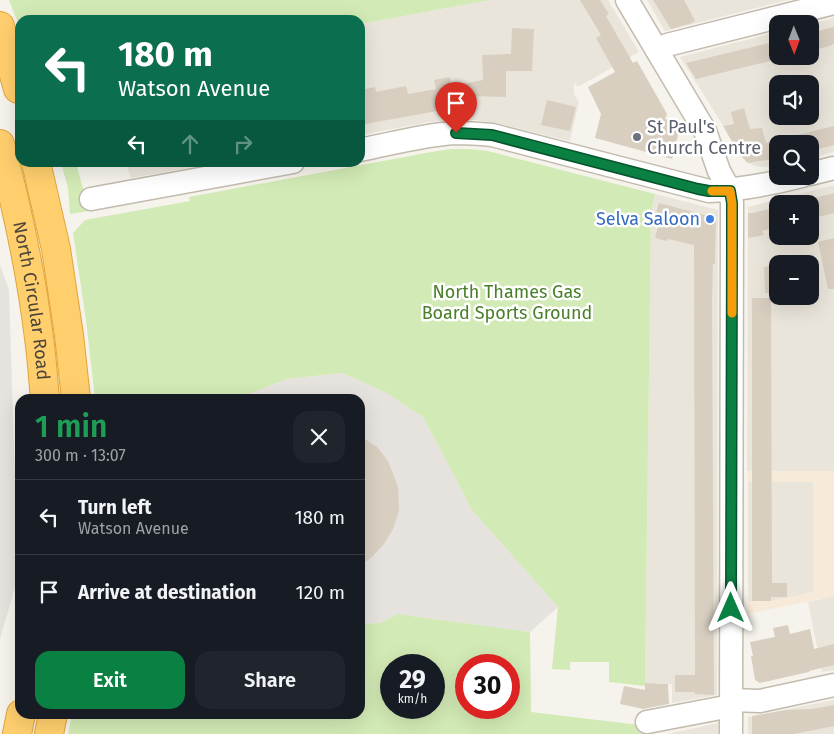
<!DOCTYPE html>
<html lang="en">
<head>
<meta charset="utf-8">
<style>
  :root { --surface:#171b24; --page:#20242c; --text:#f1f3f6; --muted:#9ea1a6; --line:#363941; --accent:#0b8043 }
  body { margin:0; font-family:"Fira Sans",sans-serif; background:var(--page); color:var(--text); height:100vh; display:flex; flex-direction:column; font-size:19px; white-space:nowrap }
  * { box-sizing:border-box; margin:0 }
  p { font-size:16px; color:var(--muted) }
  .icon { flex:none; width:28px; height:28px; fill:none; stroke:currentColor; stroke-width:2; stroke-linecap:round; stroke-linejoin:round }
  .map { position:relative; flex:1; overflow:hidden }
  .sheet { position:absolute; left:15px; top:394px; width:350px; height:325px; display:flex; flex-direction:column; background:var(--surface); border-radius:15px; box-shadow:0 5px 20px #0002 }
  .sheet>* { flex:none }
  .guide { position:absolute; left:15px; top:15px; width:350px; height:152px; border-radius:15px; box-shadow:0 5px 20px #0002; background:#0b6e4f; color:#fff; overflow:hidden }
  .needle { width:32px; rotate:179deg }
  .controls { position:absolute; left:769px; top:15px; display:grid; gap:10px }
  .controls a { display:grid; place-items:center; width:50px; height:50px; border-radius:10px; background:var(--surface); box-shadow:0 5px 20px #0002; font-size:25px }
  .speed { position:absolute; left:380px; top:654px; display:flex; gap:10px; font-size:25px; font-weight:700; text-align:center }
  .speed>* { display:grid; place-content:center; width:65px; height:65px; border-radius:50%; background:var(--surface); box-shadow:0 5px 20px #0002; line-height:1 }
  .speed small { font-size:12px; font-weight:400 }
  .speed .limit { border:8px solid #d22; background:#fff; color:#111 }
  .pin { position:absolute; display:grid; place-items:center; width:42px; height:42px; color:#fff; margin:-51px -21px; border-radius:50% 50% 50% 0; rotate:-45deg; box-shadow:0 0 5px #0007 }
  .pin .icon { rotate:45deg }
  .me { position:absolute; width:55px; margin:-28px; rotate:0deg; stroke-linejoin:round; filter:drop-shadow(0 0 4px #0008) }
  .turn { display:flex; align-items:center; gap:18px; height:105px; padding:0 20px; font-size:22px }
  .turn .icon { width:65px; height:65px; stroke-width:2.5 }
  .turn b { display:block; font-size:35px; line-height:42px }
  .lanes { display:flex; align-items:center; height:48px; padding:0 20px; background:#0003; justify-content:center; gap:25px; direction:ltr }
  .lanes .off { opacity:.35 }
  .round { display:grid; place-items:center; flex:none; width:52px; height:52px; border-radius:15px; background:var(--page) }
  .headline { display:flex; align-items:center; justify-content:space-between; height:85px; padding:0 20px }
  h1 { font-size:30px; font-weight:600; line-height:38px; color:#1e9e55 }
  .primary-button { display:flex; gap:10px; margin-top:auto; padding:10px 20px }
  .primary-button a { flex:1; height:58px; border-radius:15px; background:var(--accent); color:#fff; font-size:20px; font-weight:600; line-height:58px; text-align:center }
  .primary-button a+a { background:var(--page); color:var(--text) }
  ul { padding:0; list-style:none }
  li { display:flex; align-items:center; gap:15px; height:75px; padding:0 20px; border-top:1px solid var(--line) }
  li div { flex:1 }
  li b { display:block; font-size:19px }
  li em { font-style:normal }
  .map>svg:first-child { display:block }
  .residential { fill:#eae5da; fill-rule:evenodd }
  .commercial { fill:#f7ead8 }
  .industrial { fill:#e6e2dd }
  .green { fill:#d2eab5; fill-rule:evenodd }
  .building { fill:#d8cfc1 }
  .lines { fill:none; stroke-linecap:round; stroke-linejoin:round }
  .minor-casing { stroke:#c2bbae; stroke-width:25 }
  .highway-casing { stroke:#e0a43c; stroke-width:30 }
  .minor { stroke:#fff; stroke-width:22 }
  .highway { stroke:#ffcf6e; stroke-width:28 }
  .route-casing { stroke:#07532c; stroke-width:12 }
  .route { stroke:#0b8043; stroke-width:9 }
  .slow { stroke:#f59e0b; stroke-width:9 }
  .worship-dot { fill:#6b7280; stroke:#fff; stroke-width:2 }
  .shop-dot { fill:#3f7fe0; stroke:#fff; stroke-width:2 }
  .labels { text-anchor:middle; stroke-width:5; stroke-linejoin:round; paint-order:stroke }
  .worship-label { font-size:18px; fill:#5b616d; stroke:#fff; text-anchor:start }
  .shop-label { font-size:18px; fill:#366cbe; stroke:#fff; text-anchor:end }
  .park-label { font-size:18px; fill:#4a7f2a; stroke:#fff }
  .street-label { font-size:18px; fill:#4b4439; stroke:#fff }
</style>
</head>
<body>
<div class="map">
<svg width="834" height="734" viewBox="0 0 834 734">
  <rect width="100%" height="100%" fill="#f6f3ec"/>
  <!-- residential -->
  <g class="residential">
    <polygon points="490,0 608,0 639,52 578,87 574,82 574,94 579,102 570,141 495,123 474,120 429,122 360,135 360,24"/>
    <polygon points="647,0 788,0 665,31"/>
    <path d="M834,18V152L810,158V144H778L777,165L765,167L755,166L746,162L680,57L777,32L778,56H810V24ZM778,84H810V116H778Z"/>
    <polygon points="126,163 126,162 217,163 131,178"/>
    <path d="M834,185V471H747L748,207ZM778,204H810V236H778ZM778,264H810V296H778Z"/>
    <polygon points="655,194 718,210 717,695 672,703 672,684 645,683 651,213"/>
    <polygon points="748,482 813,482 813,593 771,601 748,601"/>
    <polygon points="834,596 834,670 822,672 808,602"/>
    <polygon points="834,700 834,734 748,734 748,717"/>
    <polygon points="718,723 718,734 667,734"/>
  </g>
  <!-- commercial -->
  <polygon class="commercial" points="747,471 834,471 834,596 748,614 748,601 771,601 813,592 813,482 748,482"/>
  <!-- industrial -->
  <g class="industrial">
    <polygon points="0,265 9,290 18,577 0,639"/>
    <polygon points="342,373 385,392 423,417 456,479 471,509 558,607 530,632 397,614 380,623 360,624 360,399 245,399 249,394 287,379"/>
  </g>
  <!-- green -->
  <g class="green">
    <polygon points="9,0 490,0 360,24 360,20 20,20 20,28"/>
    <polygon points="451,149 469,149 488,151 655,194 651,213 645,686 609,682 609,662 570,662 570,670 552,669 558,607 471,509 456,479 423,417 385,392 342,373 287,379 249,394 245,399 95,399 86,320 73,233 85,220 190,201 189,197 431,152"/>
    <polygon points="61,163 76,163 89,211 70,214 68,188"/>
    <path d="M397,614L530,632L531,712L639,725L642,734H68L72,714H360V624L380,623ZM391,665H434V708H391ZM466,665H509V708H466Z"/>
  </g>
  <!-- building -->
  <g class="building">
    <polygon points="580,0 600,0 609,14 606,16 633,63 637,61 667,114 665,119 675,122 674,127 678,135 672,159 595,138 601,114 588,87 615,72 596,38 601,35"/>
    <polygon points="653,0 684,0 695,21 689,24 671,29"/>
    <polygon points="834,27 834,44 832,44 833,45 810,51 810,33"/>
    <polygon points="512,28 534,29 532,71 506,71 506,97 469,96 470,105 360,125 360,105 364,104 361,90 375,87 376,92 406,86 408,94 436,89 434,80 450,77 451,86 483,80 482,55 511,54"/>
    <polygon points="778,41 778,59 696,79 686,63"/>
    <polygon points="547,100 576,107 570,131 541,125"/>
    <polygon points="744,108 750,129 762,128 766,143 778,140 778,158 748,163 742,157 738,144 734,145 723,126 734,124 731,112"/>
    <polygon points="834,126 834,145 810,151 810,144 782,144 781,139"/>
    <polygon points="834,193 834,213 810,219 810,199"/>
    <polygon points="659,203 716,218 715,264 713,264 712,297 714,695 695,694 695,692 675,692 675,675 695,675 694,245 668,239 667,241 655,238 659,223 654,221"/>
    <polygon points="778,207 778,227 762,231 764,235 748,238 748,213 753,213"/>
    <polygon points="834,238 834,289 828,289 818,242"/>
    <polygon points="778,264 778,293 765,293 764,267"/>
    <polygon points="752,298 771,298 772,583 787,583 787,597 771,597 771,601 752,601"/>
    <polygon points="360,436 377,447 388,461 398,487 399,511 393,529 384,544 371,558 360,565"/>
    <polygon points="788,625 790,634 810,629 814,649 834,644 834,665 809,671 809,672 760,683 755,680 751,656 753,656 750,642 775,637 773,628"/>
    <polygon points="645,683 668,684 669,704 643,709 620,704 624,686 645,690"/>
    <polygon points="834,705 834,726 794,734 752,734 752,716 786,710 812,709"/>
  </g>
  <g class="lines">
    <defs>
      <g id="minor">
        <polyline points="627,0 705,131 719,171 730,191 732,203 731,734"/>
        <polyline points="657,50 667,45 834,3"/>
        <path d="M360,150C391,144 426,134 457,133C469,133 481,134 492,135L709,191C741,190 771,184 802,176"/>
        <polyline points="810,174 834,168"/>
        <polyline points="91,199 293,162"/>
        <polyline points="731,700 760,701 834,685"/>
        <polyline points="647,722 731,706"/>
      </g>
      <g id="highway">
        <polyline points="0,26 18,89"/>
        <path id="s1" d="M0,144C17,207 31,273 39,338C42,358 43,379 45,399"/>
        <polyline points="36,162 56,249 69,335 76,399"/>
        <polyline points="17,734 21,714"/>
        <polyline points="49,734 53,714"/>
      </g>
    </defs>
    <!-- minor casing -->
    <use href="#minor" class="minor-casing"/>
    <!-- highway casing -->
    <use href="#highway" class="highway-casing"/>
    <!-- minor -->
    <use href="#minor" class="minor"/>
    <!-- highway -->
    <use href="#highway" class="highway"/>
  </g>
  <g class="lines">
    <defs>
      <polyline id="route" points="456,133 492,135 698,189 709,191 730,191 732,203 732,245 731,608"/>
    </defs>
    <!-- route casing -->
    <use href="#route" class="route-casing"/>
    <!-- route -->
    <use href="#route" class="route"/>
    <!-- slow -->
    <polyline class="slow" points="712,191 730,191 732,203 732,313"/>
  </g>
  <!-- markers -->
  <circle class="worship-dot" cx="637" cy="137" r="5"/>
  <circle class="shop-dot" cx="710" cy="219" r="5"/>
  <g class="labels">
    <!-- worship labels -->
    <g class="worship-label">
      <text x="647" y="133">St Paul's<tspan x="647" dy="21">Church Centre</tspan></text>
    </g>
    <!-- shop labels -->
    <g class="shop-label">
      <text x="700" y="225">Selva Saloon</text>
    </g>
    <!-- park labels -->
    <g class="park-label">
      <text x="507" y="298">North Thames Gas<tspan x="507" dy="21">Board Sports Ground</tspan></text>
    </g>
    <!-- street labels -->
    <g class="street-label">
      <text dy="6" stroke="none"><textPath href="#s1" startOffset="160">North Circular Road</textPath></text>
    </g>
  </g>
</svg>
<div class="controls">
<a><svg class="needle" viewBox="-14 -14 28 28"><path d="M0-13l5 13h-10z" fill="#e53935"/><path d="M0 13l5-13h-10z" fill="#9ea1a6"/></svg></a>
<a><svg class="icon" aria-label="sound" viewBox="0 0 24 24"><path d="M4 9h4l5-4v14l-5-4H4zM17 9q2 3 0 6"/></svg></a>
<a><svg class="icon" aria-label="search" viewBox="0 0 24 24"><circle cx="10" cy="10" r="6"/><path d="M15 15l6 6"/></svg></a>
<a>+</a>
<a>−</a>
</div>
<div class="speed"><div>29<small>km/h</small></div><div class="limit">30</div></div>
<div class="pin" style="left:456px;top:133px;background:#d93025"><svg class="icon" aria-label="arrive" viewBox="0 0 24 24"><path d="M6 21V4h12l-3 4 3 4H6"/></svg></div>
<svg class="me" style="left:731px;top:608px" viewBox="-20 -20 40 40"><path d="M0-17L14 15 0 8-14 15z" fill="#0b8043" stroke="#fff" stroke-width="4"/></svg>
<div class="guide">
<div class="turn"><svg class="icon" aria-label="left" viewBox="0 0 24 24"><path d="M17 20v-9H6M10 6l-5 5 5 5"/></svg><div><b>180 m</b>Watson Avenue</div></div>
<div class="lanes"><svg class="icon" aria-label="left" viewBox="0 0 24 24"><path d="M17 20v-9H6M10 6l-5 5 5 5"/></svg><svg class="icon off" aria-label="ahead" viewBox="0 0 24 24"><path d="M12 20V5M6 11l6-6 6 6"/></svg><svg class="icon off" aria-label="right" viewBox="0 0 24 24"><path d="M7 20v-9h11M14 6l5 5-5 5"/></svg></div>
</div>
<section class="sheet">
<div class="headline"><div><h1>1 min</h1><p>300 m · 13:07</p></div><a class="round"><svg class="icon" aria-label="close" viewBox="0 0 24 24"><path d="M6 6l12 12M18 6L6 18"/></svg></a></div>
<ul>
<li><svg class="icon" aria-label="left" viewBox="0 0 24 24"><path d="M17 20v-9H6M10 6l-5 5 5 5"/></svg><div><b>Turn left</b><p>Watson Avenue</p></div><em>180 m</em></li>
<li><svg class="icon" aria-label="arrive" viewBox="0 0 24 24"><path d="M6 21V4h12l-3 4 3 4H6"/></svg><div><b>Arrive at destination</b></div><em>120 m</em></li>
</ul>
<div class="primary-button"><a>Exit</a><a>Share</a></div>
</section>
</div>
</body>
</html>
